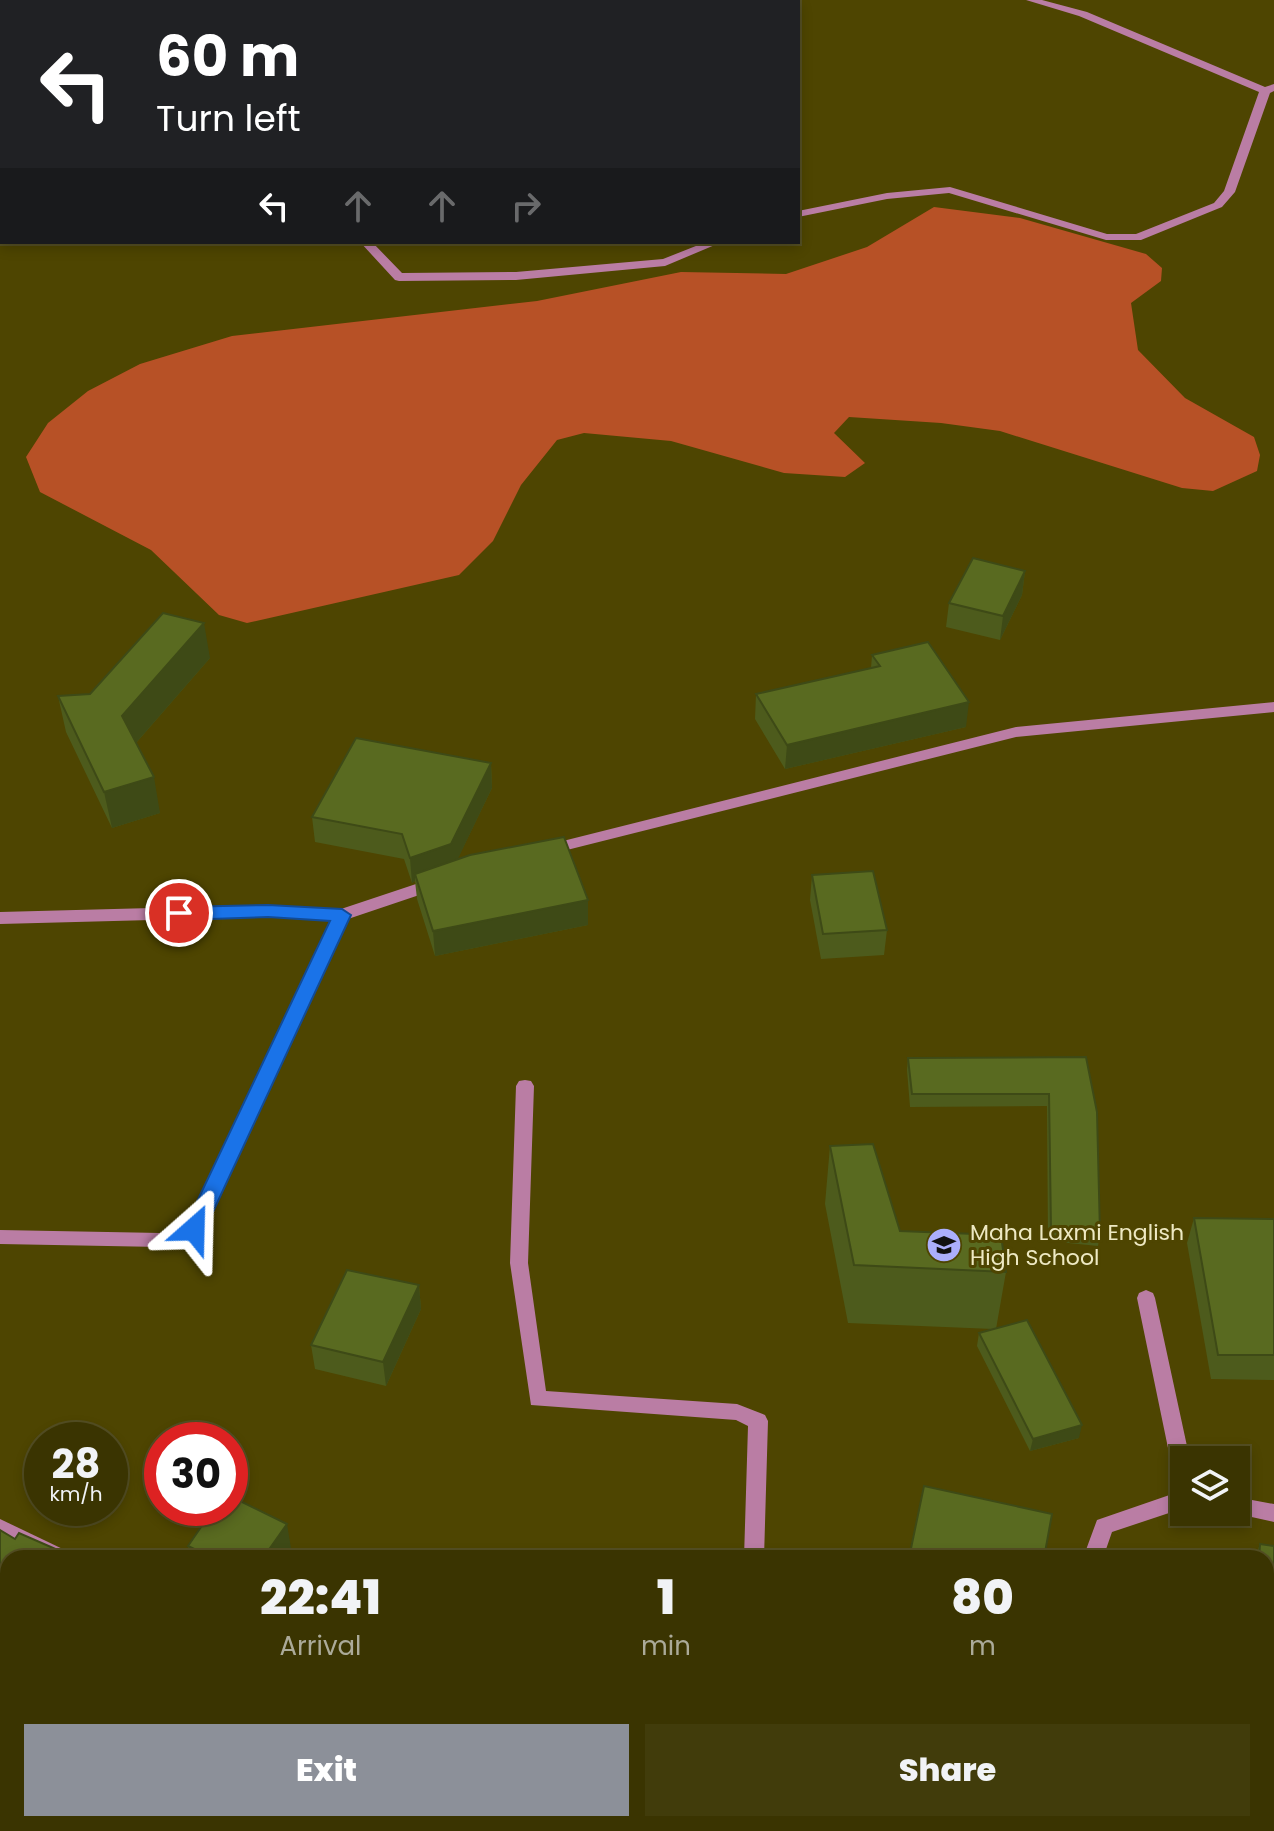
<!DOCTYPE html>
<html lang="en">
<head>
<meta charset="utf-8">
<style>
  :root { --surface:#3a3401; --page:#413c0b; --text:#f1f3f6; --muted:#abaa99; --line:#544f23; --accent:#8c9099 }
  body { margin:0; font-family:Poppins,sans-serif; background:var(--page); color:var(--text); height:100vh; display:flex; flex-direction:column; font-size:30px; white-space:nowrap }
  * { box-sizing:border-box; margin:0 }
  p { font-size:26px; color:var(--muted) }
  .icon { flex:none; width:44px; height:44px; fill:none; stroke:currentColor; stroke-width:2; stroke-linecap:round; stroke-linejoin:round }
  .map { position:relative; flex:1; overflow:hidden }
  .panel { position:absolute; left:0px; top:1550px; width:1274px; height:282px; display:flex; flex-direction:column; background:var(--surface); border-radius:24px 24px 0 0; box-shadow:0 4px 12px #0003,0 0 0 2px var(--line) }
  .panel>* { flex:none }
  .guide { position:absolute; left:0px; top:0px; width:800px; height:244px; box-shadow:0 4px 12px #0003,0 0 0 2px var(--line); background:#202124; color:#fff; overflow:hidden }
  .controls { position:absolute; left:1170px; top:1446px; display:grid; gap:16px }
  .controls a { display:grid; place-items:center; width:80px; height:80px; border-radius:0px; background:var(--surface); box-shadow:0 4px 12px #0003,0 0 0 2px var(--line); font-size:40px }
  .speed { position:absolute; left:24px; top:1422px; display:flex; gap:16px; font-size:40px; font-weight:700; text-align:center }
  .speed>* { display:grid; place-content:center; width:104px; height:104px; border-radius:50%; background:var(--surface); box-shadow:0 4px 12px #0003,0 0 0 2px var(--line); line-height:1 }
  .speed small { font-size:20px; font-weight:400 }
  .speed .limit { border:12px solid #d22; background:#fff; color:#111 }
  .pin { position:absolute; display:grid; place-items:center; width:68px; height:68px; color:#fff; margin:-34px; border:4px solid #fff; border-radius:50%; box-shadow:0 2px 8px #0007 }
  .me { position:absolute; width:88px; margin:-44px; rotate:25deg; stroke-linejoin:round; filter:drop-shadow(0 0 6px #0008) }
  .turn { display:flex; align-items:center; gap:28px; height:168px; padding:0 24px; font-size:36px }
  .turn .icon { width:104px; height:104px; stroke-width:2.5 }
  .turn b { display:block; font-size:56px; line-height:68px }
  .lanes { display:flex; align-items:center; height:76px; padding:0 24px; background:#0003; justify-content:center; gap:40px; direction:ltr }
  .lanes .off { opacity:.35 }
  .eta { display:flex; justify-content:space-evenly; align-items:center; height:136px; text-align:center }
  .eta b { font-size:48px; font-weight:800; line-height:56px }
  .button { display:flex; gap:16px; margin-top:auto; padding:16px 24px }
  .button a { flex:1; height:92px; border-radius:0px; background:var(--accent); color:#fff; font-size:32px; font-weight:800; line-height:92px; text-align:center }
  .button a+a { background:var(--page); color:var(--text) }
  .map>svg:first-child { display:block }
  .forest { fill:#b75126 }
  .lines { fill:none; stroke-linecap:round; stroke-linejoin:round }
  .minor { fill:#ba7da4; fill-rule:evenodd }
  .tertiary { fill:#ba7da4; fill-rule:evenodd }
  .wall { fill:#4d5b1c }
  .shaded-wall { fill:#3e4a16 }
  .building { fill:#596a20; stroke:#3e4a16; stroke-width:2 }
  .route { fill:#1a73e8; stroke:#114b97; stroke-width:2 }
  .labels { text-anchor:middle; stroke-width:6; stroke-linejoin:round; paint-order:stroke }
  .poi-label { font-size:22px; fill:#eee9c3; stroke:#4e4501; text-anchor:start }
</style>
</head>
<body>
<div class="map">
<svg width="1274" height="1831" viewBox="0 0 1274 1831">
  <rect width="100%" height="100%" fill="#4e4501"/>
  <!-- forest -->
  <polygon class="forest" points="934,207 1020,218 1146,254 1162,268 1161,281 1131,303 1138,350 1185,398 1254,437 1260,455 1257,471 1213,491 1182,488 1000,431 941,423 849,417 834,433 865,463 845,477 784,473 671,441 584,433 557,440 521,485 493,541 459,575 247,623 219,615 151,550 40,492 26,457 48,423 88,391 140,364 232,336 537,301 681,272 786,274 867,247"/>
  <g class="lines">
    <!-- minor -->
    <g class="minor">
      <polygon points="1026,0 1042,0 1087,12 1265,87 1274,84 1274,91 1270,93 1235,192 1222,207 1141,240 1106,240 949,193 887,199 798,217 798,211 887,193 950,187 1107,234 1136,234 1214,203 1224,191 1259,92 1079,16"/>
      <rect x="0" y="12" width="2" height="7"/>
      <polygon points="0,75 2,75 0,82"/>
      <polygon points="360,242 372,242 402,273 516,272 663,259 706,242 722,242 665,266 516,280 399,281 395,280"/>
      <polygon points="1274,702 1274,712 1016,737 547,855 539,850 547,845 1016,727"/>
      <polygon points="437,877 443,879 445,883 443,887 348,919 200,1234 161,1247 0,1244 0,1230 161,1233 187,1224 332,920 268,917 0,924 0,912 268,905 341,909"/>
      <polygon points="525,1080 531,1081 534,1086 528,1263 546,1391 737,1404 765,1415 768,1421 764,1558 744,1558 748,1426 736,1420 531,1405 510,1263 516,1086 519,1081"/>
      <polygon points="1146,1290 1153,1293 1155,1298 1190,1460 1184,1460 1184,1486 1177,1483 1174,1477 1137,1298 1139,1293"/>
      <polygon points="1184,1490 1184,1508 1112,1532 1103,1558 1083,1558 1097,1520"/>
      <polygon points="1236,1497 1274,1504 1274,1522 1229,1512 1236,1512"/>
      <polygon points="748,1824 770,1824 771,1831 749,1831"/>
      <polygon points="983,1824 1005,1824 1002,1831 980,1831"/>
    </g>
    <!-- tertiary -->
    <g class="tertiary">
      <polygon points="0,1519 69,1552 72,1558 42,1558 0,1538"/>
      <polygon points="593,1824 627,1824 630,1831 596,1831"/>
    </g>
  </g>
  <!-- wall -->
  <g class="wall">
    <polygon points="1025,571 1022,595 1000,640 946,627 949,603"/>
    <polygon points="872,655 966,727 785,769 755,719 756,694 871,668"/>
    <polygon points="210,658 136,743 160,813 112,828 66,732 58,696 90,694"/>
    <polygon points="491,763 492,788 457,860 588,900 588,925 435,956 417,899 415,881 412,883 404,859 315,842 312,817"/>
    <polygon points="812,875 887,930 884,955 821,959 810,900"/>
    <polygon points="1086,1057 1100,1233 1098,1246 1048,1241 1047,1106 910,1107 907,1070 908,1058"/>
    <polygon points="830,1146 900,1231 1006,1272 996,1329 1079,1438 1030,1451 977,1346 979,1333 993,1329 848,1323 825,1204"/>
    <polygon points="1194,1218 1274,1219 1274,1380 1211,1379 1187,1243"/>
    <polygon points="419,1285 421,1309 386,1386 315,1369 311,1345"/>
    <polygon points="0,1530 8,1558 8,1693 0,1688"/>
    <polygon points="1260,1544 1274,1546 1274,1609 1266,1608 1266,1558 1255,1558"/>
    <polygon points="188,1546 291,1548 284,1558 191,1558"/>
    <polygon points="167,1824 316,1824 317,1831 185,1831"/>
  </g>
  <!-- shaded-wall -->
  <g class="shaded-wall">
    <polygon points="1025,571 1022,595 1000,640 1003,616"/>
    <polygon points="204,623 210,658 129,751 122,716"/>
    <polygon points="969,702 966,727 785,769 787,745"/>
    <polygon points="491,763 492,788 453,869 415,874 415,881 412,883 410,858"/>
    <polygon points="154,777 160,813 112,828 104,792"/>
    <polygon points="588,900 588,925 435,956 433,931"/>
    <polygon points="419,1285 421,1309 386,1386 383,1362"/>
    <polygon points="1082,1425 1079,1438 1030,1451 1033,1439"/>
    <polygon points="287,1524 291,1548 284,1558 263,1558"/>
    <polygon points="307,1824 316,1824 317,1831 303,1831"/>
  </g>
  <!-- building -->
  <g class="building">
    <polygon points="973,558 1025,571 1003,616 949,603"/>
    <polygon points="163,613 204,623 122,716 154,777 104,792 58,696 90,694"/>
    <polygon points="928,642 969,702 787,745 756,694 880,666 872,655"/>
    <polygon points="356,738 491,763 451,844 410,858 402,834 312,817"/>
    <polygon points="564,837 588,900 433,931 415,874 470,855"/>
    <polygon points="873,871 887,930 823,934 812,875"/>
    <polygon points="1086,1057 1097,1112 1100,1233 1051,1229 1049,1094 912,1094 908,1058"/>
    <polygon points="873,1144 900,1231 1001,1235 1006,1272 854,1265 830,1146"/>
    <polygon points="1194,1218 1274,1219 1274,1355 1218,1355"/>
    <polygon points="347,1270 419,1285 383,1362 311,1345"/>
    <polygon points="1027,1320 1082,1425 1033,1439 979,1333"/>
    <polygon points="924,1486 1052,1514 1044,1558 909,1558"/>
    <polygon points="230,1496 287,1524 263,1558 213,1558 188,1546 214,1508 230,1508"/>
    <polygon points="0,1530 15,1539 19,1533 76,1558 8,1558 8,1675 0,1670"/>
    <polygon points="1260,1544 1274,1546 1274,1597 1266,1596 1266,1558 1259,1558"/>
    <polygon points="213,1824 307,1824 303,1831 217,1831 220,1826"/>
  </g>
  <!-- route -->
  <polygon class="route" points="268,905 342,909 351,915 205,1229 202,1235 187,1235 184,1229 330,921 268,917 179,920 170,913 179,907"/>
  <!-- icons -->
  <defs>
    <symbol id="school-disc" viewBox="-11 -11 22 22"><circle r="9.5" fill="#abaffb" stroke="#4e4501"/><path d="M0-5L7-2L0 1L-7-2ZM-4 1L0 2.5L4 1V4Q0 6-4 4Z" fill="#111"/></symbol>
  </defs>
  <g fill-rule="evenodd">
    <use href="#school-disc" x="924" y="1225" width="40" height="40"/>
  </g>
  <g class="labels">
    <!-- poi labels -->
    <g class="poi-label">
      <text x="970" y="1240">Maha Laxmi English<tspan x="970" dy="25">High School</tspan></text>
    </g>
  </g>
</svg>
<div class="controls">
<a><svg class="icon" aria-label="layers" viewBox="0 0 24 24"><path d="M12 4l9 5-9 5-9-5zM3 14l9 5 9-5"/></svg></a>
</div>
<div class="speed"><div>28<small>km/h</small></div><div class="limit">30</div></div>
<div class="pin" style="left:179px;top:913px;background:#d93025"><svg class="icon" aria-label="arrive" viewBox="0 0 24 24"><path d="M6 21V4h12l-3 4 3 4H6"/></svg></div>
<svg class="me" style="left:194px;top:1229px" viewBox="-20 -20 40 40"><path d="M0-17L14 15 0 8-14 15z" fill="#1a73e8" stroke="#fff" stroke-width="4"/></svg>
<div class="guide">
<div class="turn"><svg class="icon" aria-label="left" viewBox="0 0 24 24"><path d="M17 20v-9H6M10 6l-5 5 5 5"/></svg><div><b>60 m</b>Turn left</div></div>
<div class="lanes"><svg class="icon" aria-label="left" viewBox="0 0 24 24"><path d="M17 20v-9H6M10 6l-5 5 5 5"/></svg><svg class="icon off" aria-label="ahead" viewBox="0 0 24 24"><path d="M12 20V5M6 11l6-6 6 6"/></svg><svg class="icon off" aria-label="ahead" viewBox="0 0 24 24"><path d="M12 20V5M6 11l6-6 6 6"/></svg><svg class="icon off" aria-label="right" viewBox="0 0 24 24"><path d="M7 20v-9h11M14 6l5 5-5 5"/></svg></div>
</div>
<section class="panel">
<div class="eta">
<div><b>22:41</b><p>Arrival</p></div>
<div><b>1</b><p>min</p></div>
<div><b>80</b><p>m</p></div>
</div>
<div class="button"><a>Exit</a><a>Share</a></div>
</section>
</div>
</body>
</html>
